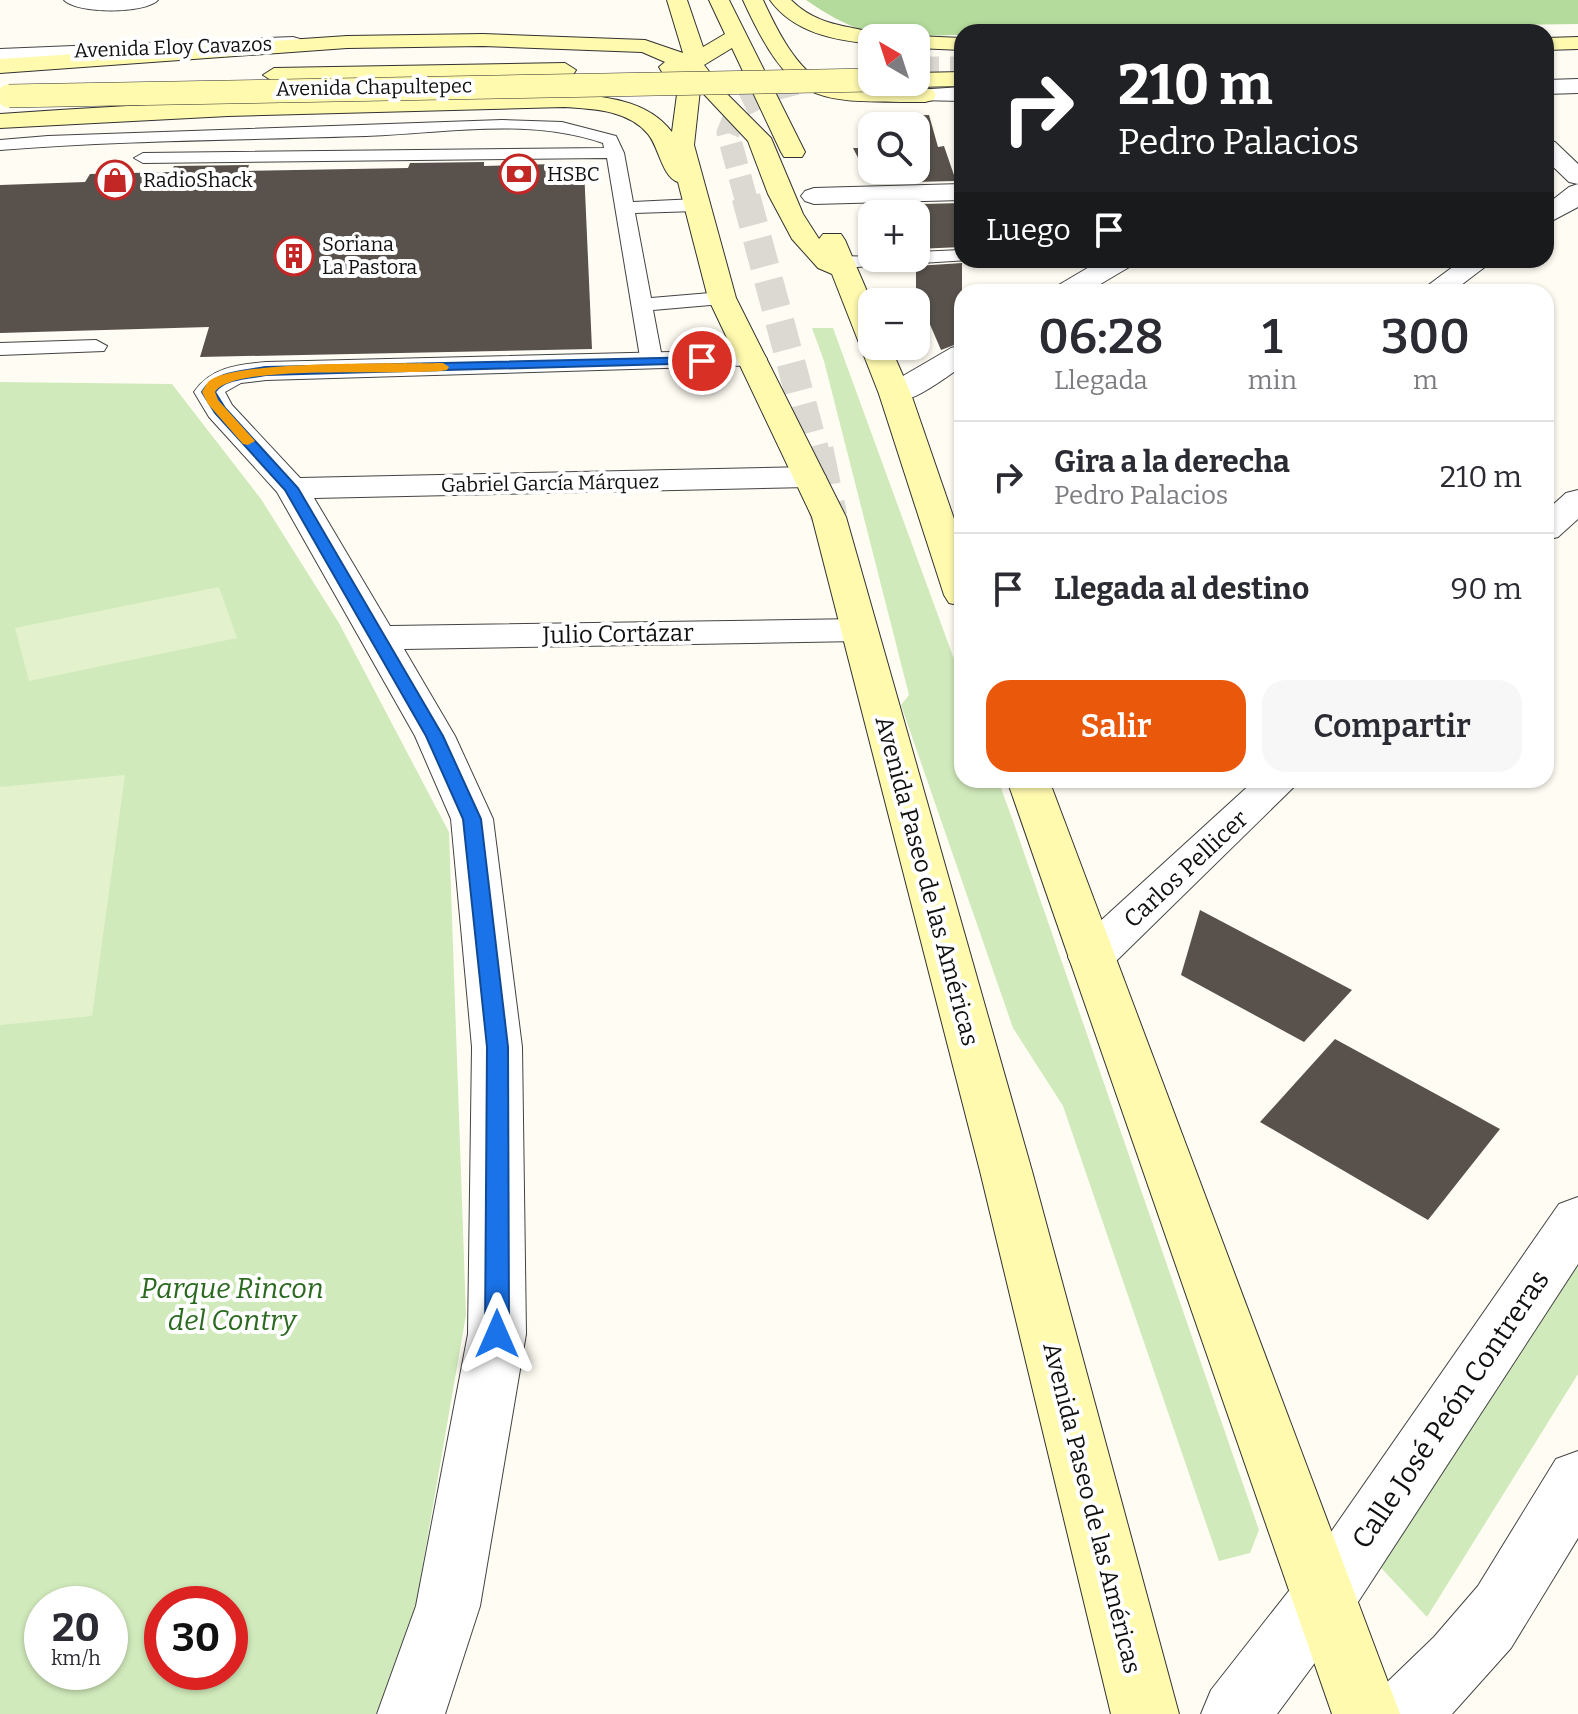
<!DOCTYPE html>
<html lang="es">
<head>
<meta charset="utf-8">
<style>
  :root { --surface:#fff; --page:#f7f7f7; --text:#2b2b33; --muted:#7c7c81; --line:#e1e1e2; --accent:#ea580c }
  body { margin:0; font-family:Bitter,serif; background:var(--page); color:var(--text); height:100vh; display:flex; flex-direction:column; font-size:30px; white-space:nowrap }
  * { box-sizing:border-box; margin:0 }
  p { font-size:26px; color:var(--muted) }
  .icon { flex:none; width:44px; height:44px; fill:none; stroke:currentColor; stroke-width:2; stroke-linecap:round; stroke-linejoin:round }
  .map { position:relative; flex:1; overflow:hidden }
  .side { position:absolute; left:954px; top:284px; width:600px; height:504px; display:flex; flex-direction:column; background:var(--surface); border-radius:24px; box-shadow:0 2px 6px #0004 }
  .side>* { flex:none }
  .top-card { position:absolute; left:954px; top:24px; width:600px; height:244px; border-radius:24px; box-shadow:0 2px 6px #0004; background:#202124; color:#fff; overflow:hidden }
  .needle { width:52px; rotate:321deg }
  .fabs { position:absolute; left:858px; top:24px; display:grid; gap:16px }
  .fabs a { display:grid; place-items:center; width:72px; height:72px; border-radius:16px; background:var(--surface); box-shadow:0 2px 6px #0004; font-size:40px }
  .speed { position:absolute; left:24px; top:1586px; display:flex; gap:16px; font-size:40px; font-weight:700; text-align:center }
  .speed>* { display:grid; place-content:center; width:104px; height:104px; border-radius:50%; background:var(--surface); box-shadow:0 2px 6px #0004; line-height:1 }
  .speed small { font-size:20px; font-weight:400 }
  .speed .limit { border:12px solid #d22; background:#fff; color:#111 }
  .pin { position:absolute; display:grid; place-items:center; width:68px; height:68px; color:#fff; margin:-34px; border:4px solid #fff; border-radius:50%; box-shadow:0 2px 8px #0007 }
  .me { position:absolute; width:88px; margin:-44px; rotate:0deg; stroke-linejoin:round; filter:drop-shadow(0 0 6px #0008) }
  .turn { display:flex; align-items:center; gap:28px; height:168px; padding:0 32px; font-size:36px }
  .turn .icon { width:104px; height:104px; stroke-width:2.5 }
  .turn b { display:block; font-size:56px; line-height:68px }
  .then { display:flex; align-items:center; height:76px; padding:0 32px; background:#0003; gap:16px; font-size:30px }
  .eta { display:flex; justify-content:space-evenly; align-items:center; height:136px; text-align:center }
  .eta b { font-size:48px; font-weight:600; line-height:56px }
  .primary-button { display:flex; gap:16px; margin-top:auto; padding:16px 32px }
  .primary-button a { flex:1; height:92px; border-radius:24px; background:var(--accent); color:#fff; font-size:32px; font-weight:600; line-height:92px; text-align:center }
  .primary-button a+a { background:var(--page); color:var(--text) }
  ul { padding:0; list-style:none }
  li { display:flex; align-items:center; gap:24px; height:112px; padding:0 32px; border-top:2px solid var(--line) }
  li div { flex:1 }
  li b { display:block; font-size:30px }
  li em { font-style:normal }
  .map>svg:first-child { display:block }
  .green { fill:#d1eabb; fill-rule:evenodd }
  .forest { fill:#b4db9b }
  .pitch { fill:#e3f2cd }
  .building { fill:#59524c }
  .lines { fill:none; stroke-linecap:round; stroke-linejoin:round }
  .secondary-tunnel-far2 { stroke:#dbd9d1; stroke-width:23; stroke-dasharray:23 11; stroke-linecap:butt }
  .secondary-tunnel-far1 { stroke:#dbd9d1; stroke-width:29; stroke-dasharray:29 14; stroke-linecap:butt }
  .secondary-tunnel { stroke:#dbd9d1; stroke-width:37; stroke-dasharray:37 18; stroke-linecap:butt }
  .service-casing { stroke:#434343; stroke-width:2 }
  .minor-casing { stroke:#434343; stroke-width:2 }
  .tertiary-casing { stroke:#434343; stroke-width:2 }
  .secondary-casing { stroke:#323232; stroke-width:2 }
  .service { fill:#fff; fill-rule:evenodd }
  .minor { fill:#fff; fill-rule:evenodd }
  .tertiary { fill:#fff; fill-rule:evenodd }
  .secondary { fill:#fffaae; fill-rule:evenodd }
  .secondary-bridge-casing { stroke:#323232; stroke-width:24; stroke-linecap:butt }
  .secondary-bridge { stroke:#fffaae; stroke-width:23 }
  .route { fill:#1a73e8; stroke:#114b97; stroke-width:2 }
  .slow { fill:#f59e0b }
  .labels { text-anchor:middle; stroke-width:8; stroke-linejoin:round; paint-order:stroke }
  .far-street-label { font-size:20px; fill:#101010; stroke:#fff }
  .far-poi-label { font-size:20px; fill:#101010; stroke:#fff; text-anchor:start }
  .street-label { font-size:24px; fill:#101010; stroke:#fff }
  .near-park-label { font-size:28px; font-style:italic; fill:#2a691f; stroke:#fff }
  .near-street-label { font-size:28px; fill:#101010; stroke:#fff }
</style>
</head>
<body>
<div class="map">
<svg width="1578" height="1714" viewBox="0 0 1578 1714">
  <rect width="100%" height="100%" fill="#fffdf3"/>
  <!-- green -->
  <g class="green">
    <polygon points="812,328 833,328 962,681 962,780 998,780 1013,821 1259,1530 1250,1553 1219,1561 1063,1106 1013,1028 901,705 909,695 824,361"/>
    <path d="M0,382L172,384L261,499L339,623L449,832L466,1315L408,1650L376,1714H0ZM42,1604H110V1672H42ZM162,1604H230V1672H162Z"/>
    <polygon points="1578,1241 1578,1374 1427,1617 1369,1555"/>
  </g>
  <!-- forest -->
  <path class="forest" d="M806,0H1578V24L962,32V35C890,36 868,43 806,0Z"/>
  <!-- pitch -->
  <g class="pitch">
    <polygon points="219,587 237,638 29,681 15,628"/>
    <polygon points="125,775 92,1016 0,1025 0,787"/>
  </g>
  <!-- building -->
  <g class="building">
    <polygon points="929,115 938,147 944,146 956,181 871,183 853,148 872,148 872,170 916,170 916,126 879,126 877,116"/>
    <polygon points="484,162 484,166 554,164 555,169 584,168 592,349 200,357 209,327 0,333 0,185 85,182 90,174 170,172 174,166 249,165 247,171 408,168 410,163"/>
    <polygon points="962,203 962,247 916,249 916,214 887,214 882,205"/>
    <polygon points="962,263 962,342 941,350 916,292 916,266"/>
    <polygon points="1200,910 1352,990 1304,1042 1181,975"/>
    <polygon points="1335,1039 1500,1129 1428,1220 1260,1122"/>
  </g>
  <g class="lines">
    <!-- secondary-tunnel-far2 -->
    <g class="secondary-tunnel-far2">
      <polyline points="916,68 962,68"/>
      <polyline points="746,199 728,133 739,107 778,88 810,80"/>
    </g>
    <!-- secondary-tunnel-far1 -->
    <polyline class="secondary-tunnel-far1" points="746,197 815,452"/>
    <!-- secondary-tunnel -->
    <polyline class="secondary-tunnel" points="815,450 829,517"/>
    <defs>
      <g id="service">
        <path d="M502,120L562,122L616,136L624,153L633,202L696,199L705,205L696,211L635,213L651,298L722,292L732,298L722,304L653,310L663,363L660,368H644L641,363L607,158L143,163L134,158L143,153L604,148L603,143C529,117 443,133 366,136C244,140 122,140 0,150V140L48,136Z"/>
        <polygon points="962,250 962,260 969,260 841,268 831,262 841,256 916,258 916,252"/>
        <polygon points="96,340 107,346 104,351 0,355 0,343"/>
      </g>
      <g id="minor">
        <path d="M64,0H158C145,14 77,14 64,0Z"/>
        <polygon points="293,37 300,39 304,43 300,47 0,61 0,49"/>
        <polygon points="1546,140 1555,142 1578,164 1578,207 1546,224 1546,205 1569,187 1578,184 1569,182 1546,160"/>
        <polygon points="962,184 962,200 814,204 805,201 801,196 805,191 814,188"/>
        <polygon points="1101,260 1135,260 1131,266 1087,292 1053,292 1057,286"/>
        <polygon points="1462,260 1494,260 1452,292 1419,292"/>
        <path d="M962,345V367C940,380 911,407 884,401L879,394L884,387L951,348Z"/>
        <path d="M752,350L763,353L767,359L763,365L266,380L241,383L225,392L232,405L300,478L809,467L821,470L826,477L821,484L809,487L314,498L390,626L859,619L872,622L878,630L872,638L859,641L404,649L455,736L493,819L522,1047L526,1334L480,1606L445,1714H377L416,1606L468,1334L472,1047L451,819L415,736L277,492L209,417L194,392C211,367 237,365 266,362Z"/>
        <polygon points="1578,490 1578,519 1558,537 1546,540 1546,511 1566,493"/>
        <polygon points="1255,780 1301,780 1108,969 1091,973 1074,969 1068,957 1074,945"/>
      </g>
      <g id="tertiary">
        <polygon points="1578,79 1578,93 1546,94 1546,80"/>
        <polygon points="962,87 962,101 917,100 914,95 917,90"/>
        <polygon points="1578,1197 1578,1264 1345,1622 1277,1714 1201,1714 1211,1690 1299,1578 1559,1204"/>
        <polygon points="1578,1451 1578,1538 1511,1648 1452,1714 1369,1714 1379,1690 1434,1637 1478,1586 1556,1459"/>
      </g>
      <g id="secondary">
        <path d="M667,0H687L703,47L725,34L709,0H729L805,152L802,157H784L781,152L732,48L704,65L726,93L771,138L803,214L819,239L823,234H841L845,240L872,303V346H890L911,394L962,542V606L949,603L944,595L879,394L832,274L818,268L792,239L768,194L748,141L700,90L694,145L736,298L846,517L1032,1171L1179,1714H1111L980,1171L812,517L708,298L678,182C662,177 659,147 648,134C628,110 594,109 564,107L228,116L0,128V114C187,101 377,93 564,94C603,96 647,99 672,132L680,72H662L659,67L665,62L642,52L483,46L347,48L0,73V59L347,36L483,34L645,40L683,53Z"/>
        <path d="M743,0H763C776,28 796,70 826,84C853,96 895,88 925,88L933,90L936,95L933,100L925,102C816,101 793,109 743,0Z"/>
        <path d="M770,0H791C817,26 846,25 879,34L883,38H872V44C834,40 794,33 770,0Z"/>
        <polygon points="916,36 962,38 962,50 916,48 916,38 908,38"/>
        <polygon points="1578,37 1578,49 1546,50 1546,38"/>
        <polygon points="565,63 576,70 573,75 274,82 263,75 274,68"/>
        <polygon points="962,72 962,86 916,87 906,82 916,82 916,73"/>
        <polygon points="1007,780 1049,780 1400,1714 1332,1714"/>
      </g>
    </defs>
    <!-- service casing -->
    <use href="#service" class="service-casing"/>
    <!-- minor casing -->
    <use href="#minor" class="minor-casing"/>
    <!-- tertiary casing -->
    <use href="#tertiary" class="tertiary-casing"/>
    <!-- secondary casing -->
    <use href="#secondary" class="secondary-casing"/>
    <!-- service -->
    <use href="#service" class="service"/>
    <!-- minor -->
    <use href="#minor" class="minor"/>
    <!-- tertiary -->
    <use href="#tertiary" class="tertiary"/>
    <!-- secondary -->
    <use href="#secondary" class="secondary"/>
    <defs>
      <polyline id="secondary-bridge" points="9,96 872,80"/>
    </defs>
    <!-- secondary-bridge casing -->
    <use href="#secondary-bridge" class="secondary-bridge-casing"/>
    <!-- secondary-bridge -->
    <use href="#secondary-bridge" class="secondary-bridge"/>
  </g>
  <!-- route -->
  <path class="route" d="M702,357L708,361L707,363L266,375C250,378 225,378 215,392L225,408L298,488L443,736L481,819L508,1047L509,1334L505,1341L497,1344L489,1341L485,1334L487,1047L463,819L426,736L285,490L215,413L202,392C214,371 244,371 266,367Z"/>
  <!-- slow -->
  <path class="slow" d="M443,363L449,367L447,370C407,377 232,362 215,392L218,400L255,441L248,445L243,444L208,404L202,392C203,390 207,383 209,381C235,360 401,364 443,363Z"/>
  <!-- icons -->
  <defs>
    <symbol id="bank-ring" viewBox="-11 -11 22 22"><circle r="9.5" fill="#fff" stroke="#c22726" stroke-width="1.5"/><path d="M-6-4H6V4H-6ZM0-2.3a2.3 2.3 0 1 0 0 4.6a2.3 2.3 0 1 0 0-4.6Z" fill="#c22726"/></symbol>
    <symbol id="shop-ring" viewBox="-11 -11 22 22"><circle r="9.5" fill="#fff" stroke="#c22726" stroke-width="1.5"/><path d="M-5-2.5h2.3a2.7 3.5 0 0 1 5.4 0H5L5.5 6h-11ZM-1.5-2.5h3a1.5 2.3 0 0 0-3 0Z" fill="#c22726"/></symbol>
    <symbol id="building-ring" viewBox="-11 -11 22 22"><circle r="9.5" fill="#fff" stroke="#c22726" stroke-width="1.5"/><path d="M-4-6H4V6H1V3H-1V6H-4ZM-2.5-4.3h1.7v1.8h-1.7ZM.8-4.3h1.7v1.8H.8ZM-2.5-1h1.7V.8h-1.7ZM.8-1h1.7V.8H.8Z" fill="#c22726"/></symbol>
  </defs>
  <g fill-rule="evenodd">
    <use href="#bank-ring" x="497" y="152" width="44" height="44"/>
    <use href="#shop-ring" x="93" y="158" width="44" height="44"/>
    <use href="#building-ring" x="272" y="234" width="44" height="44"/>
  </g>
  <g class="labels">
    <!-- far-street labels -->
    <g class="far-street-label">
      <text transform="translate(173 47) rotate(-2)" y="7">Avenida Eloy Cavazos</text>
      <text transform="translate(374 87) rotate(-1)" y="7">Avenida Chapultepec</text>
      <text transform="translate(550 483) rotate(-1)" y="7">Gabriel García Márquez</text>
    </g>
    <!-- far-poi labels -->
    <g class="far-poi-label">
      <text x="547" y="181">HSBC</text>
      <text x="143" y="187">RadioShack</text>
      <text x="322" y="251">Soriana<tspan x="322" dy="23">La Pastora</tspan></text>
    </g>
    <!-- street labels -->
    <g class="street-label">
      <text transform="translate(618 634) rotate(-1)" y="8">Julio Cortázar</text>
      <text transform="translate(1186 869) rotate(-43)" y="8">Carlos Pellicer</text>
      <text transform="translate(927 881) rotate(75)" y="8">Avenida Paseo de las Américas</text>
      <text transform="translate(1092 1508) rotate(76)" y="8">Avenida Paseo de las Américas</text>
    </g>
    <!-- near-park labels -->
    <g class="near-park-label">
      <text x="232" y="1298">Parque Rincon<tspan x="232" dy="32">del Contry</tspan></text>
    </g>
    <!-- near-street labels -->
    <g class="near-street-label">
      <text transform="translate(1450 1409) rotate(-56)" y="10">Calle José Peón Contreras</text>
    </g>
  </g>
</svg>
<div class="fabs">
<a><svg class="needle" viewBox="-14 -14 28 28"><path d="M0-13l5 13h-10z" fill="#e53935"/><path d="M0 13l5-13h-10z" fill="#7c7c81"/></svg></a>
<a><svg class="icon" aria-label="search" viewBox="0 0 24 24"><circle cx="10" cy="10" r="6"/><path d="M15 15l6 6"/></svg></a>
<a>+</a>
<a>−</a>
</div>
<div class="speed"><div>20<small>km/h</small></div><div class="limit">30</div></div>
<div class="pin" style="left:702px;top:361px;background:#d93025"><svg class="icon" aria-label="arrive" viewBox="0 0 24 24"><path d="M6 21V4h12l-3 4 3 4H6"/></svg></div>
<svg class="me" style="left:497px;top:1334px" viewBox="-20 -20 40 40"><path d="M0-17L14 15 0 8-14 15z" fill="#1a73e8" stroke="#fff" stroke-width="4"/></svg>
<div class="top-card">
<div class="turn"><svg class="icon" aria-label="right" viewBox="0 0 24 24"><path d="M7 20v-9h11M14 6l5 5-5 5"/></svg><div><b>210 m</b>Pedro Palacios</div></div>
<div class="then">Luego<svg class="icon" aria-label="arrive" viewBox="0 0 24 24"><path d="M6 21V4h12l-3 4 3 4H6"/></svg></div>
</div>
<section class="side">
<div class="eta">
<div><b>06:28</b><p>Llegada</p></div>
<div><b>1</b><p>min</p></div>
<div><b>300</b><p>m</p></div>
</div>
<ul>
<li><svg class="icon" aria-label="right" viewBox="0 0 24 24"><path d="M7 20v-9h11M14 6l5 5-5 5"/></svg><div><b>Gira a la derecha</b><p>Pedro Palacios</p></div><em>210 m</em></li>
<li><svg class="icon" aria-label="arrive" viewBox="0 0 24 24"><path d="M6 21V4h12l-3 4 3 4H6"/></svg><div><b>Llegada al destino</b></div><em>90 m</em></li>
</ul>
<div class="primary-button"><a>Salir</a><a>Compartir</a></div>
</section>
</div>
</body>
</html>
